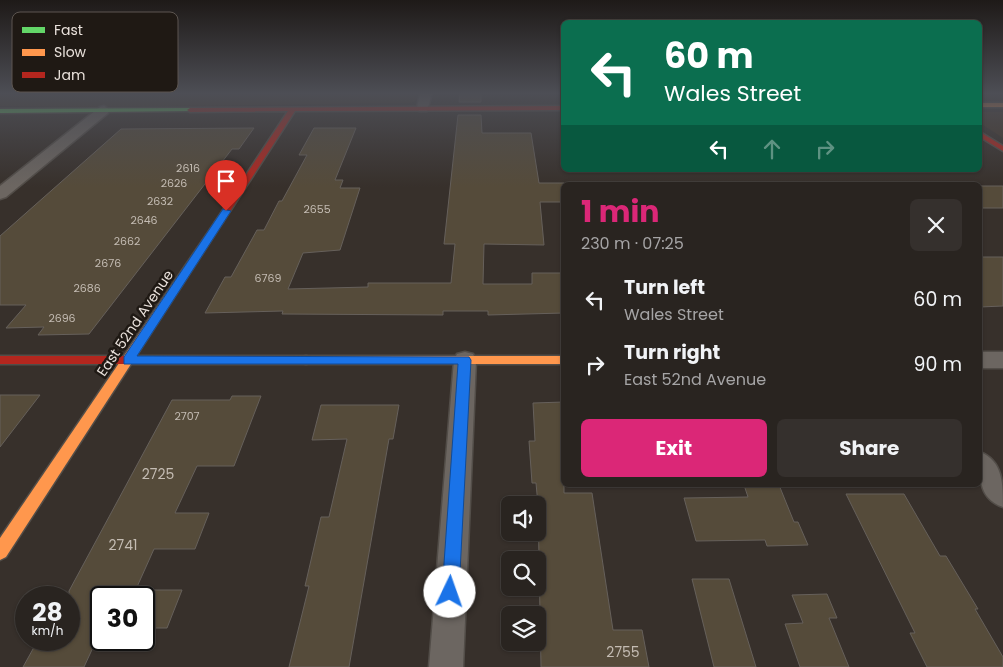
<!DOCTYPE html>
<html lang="en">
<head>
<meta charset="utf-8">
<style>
  :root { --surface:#292420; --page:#35302d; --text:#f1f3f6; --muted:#a5a4a5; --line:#45413e; --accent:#db2777 }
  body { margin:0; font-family:Poppins,sans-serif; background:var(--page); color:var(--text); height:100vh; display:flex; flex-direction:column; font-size:19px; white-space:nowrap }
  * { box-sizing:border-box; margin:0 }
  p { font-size:16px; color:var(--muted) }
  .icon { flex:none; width:28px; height:28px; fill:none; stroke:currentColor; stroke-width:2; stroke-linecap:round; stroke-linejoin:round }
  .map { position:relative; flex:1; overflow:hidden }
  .panel { position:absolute; left:561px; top:182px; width:421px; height:305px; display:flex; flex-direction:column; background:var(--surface); border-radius:8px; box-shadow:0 1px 4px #0004,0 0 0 1px var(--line) }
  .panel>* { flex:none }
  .guide { position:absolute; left:561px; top:20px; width:421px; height:152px; border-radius:8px; box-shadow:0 1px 4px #0004,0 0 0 1px var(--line); background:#0b6e4f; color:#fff; overflow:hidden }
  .buttons { position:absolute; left:501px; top:496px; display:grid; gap:10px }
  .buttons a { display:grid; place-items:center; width:45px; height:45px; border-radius:8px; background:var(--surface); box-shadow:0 1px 4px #0004,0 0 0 1px var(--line); font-size:25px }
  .speed { position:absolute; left:15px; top:586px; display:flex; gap:10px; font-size:25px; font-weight:700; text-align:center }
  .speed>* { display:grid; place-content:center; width:65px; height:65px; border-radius:50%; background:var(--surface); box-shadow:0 1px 4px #0004,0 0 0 1px var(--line); line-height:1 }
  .speed small { font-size:12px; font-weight:400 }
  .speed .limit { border:2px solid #111; border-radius:8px; background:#fff; color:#111 }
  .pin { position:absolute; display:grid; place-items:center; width:42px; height:42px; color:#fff; margin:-51px -21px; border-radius:50% 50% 50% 0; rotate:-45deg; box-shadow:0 0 5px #0007 }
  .pin .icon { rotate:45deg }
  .me { position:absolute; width:55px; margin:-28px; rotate:3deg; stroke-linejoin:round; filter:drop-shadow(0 0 4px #0008) }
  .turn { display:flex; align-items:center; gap:18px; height:105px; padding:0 20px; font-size:22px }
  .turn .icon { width:65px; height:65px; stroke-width:2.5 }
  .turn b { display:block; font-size:35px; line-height:42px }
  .lanes { display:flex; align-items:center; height:48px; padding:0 20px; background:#0003; justify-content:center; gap:25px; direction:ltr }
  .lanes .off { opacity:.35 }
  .round { display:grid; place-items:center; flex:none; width:52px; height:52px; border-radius:8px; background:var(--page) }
  .head { display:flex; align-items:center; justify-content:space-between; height:85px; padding:0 20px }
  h1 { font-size:30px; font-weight:700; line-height:38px; color:var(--accent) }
  .cta { display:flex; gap:10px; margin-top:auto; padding:10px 20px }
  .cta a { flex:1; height:58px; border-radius:8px; background:var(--accent); color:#fff; font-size:20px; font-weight:700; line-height:58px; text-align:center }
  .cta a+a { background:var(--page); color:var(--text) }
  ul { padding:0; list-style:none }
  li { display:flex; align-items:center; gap:15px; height:65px; padding:0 20px }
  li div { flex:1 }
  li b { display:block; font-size:19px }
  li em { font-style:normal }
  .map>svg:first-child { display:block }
  .commercial { fill:#43362a }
  .education { fill:#423629 }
  .building { fill:#554b3a; stroke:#66605b }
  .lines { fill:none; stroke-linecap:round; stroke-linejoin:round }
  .street-casing { stroke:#524d48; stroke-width:3 }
  .fast-casing { stroke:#524d48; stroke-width:3 }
  .slow-casing { stroke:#524d48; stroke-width:3 }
  .jam-casing { stroke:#524d48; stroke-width:3 }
  .street { fill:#6c6661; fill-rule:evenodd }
  .fast { fill:#63d668; fill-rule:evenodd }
  .slow { fill:#ff974d; fill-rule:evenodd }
  .jam { fill:#b3261e; fill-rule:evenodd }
  .route { fill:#1a73e8; stroke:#114b97 }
  .labels { text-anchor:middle; stroke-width:5; stroke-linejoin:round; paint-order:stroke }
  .number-label { font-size:11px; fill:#c4bcb3 }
  .street-label { font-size:14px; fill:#e9e1db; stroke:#1f1914 }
  .near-number-label { font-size:14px; fill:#c4bcb3 }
  .key { fill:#1f1914; stroke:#5c5550; stroke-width:1 }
  .key-label { font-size:14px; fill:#e9e1db }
</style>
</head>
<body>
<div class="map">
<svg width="1003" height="667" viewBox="0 0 1003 667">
  <rect width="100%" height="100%" fill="#37302b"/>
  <!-- commercial -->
  <polygon class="commercial" points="980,112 1003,112 1003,138 980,123"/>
  <!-- education -->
  <polygon class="education" points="0,93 418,93 416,101 409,103 86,107 0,106"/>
  <!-- building -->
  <g class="building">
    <polygon points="460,93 481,93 481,102 459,102"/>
    <polygon points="458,115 481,115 482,133 531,133 539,183 564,183 564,202 540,202 544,245 484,244 483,284 532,284 532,273 564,273 564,313 488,315 488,311 443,311 443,315 282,314 283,311 205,313 225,277 231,277 257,230 264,230 279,201 282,201 307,155 299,155 314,128 356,128 335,180 343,180 340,188 360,188 340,250 303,253 288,289 368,287 368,283 451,283 455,244 444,244"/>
    <polygon points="254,128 239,149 232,149 89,334 38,335 44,327 6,328 26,305 0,305 0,236 121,129"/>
    <rect x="980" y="186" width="23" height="22"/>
    <polygon points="980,257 1003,257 1003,306 980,307"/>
    <polygon points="0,395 40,395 0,447"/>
    <polygon points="232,396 261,396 234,466 197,466 175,513 209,513 195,549 154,549 132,598 101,598 101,630 84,667 23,667 38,640 69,640 69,591 172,400 230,400"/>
    <polygon points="564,402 564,493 592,493 613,630 642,630 649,667 541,667 538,505 536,483 532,483 529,441 535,441 533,403"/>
    <polygon points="321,405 399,405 393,439 389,439 349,667 289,667 309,586 305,586 321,517 329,517 347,439 312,440"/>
    <polygon points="744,485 779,485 794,522 798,522 808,545 767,546 765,540 696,541 684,498 748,497"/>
    <polygon points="846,494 904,494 940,556 946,556 978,609 975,609 1003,657 1003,667 927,667 910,633 915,633"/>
    <polygon points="692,579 729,579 756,667 714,667"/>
    <polygon points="144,590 182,590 167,628 144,628"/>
    <polygon points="827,594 837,618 829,618 849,667 800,667 785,624 803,623 792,595"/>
  </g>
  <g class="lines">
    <defs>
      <g id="street">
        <polygon points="420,93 432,93 427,111 419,111 417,108"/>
        <polygon points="104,106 110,110 108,113 6,197 0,199 0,186 100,107"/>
        <polygon points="465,352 473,354 476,360 463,667 429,667 454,360 457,354"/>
        <rect x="980" y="352" width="23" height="16"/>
        <path d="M980,452C1003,461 1003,484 1003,507C977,498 980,475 980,452Z"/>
      </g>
      <polygon id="fast" points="190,108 192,109 192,111 0,113 0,109"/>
      <g id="slow">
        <rect x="980" y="103" width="23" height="4"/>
        <polygon points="219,219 223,222 6,557 0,560 0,538 215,222"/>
        <polygon points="306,356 564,356 564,364 306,364 302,363 300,360 302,357"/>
      </g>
      <g id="jam">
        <polygon points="564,106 564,110 295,111 223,222 219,225 215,222 288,111 190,112 187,110 190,108"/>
        <polygon points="980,132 1003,146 1003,151 980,137"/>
        <polygon points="0,356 306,356 310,357 312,360 310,363 306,364 0,364"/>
      </g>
    </defs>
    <!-- street casing -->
    <use href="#street" class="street-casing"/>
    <!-- fast casing -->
    <use href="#fast" class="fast-casing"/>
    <!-- slow casing -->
    <use href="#slow" class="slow-casing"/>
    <!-- jam casing -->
    <use href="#jam" class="jam-casing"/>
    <!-- street -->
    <use href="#street" class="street"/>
    <!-- fast -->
    <use href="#fast" class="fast"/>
    <!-- slow -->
    <use href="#slow" class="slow"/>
    <!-- jam -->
    <use href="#jam" class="jam"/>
  </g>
  <!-- sky -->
  <linearGradient id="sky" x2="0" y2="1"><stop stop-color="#1e1a18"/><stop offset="0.5" stop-color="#4d4e55"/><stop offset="1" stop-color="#4d4e55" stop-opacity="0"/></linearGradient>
  <rect width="1003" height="187" fill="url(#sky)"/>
  <!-- route -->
  <polygon class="route" points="223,209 231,211 137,356 469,357 471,360 459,592 456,598 450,601 445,598 442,592 458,364 124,364 124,357"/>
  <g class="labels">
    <!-- number labels -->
    <g class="number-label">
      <text x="188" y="172">2616</text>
      <text x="174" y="187">2626</text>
      <text x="160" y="205">2632</text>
      <text x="317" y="213">2655</text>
      <text x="144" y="224">2646</text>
      <text x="127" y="245">2662</text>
      <text x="108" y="267">2676</text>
      <text x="268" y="282">6769</text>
      <text x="87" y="292">2686</text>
      <text x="62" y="322">2696</text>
      <text x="187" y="420">2707</text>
    </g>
    <!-- street labels -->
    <g class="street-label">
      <text transform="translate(135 323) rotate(-56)" y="5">East 52nd Avenue</text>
    </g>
    <!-- near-number labels -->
    <g class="near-number-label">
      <text x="158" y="479">2725</text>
      <text x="123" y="550">2741</text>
      <text x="623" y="657">2755</text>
    </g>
  </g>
  <!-- legend -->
  <rect x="12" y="12" width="166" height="80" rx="8" class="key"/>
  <rect x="22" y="27" width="23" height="6" fill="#63d668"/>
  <rect x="22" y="49" width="23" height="7" fill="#ff974d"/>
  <rect x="22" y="72" width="23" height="6" fill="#b3261e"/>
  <g class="key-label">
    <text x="54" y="35">Fast</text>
    <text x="54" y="57">Slow</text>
    <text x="54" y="80">Jam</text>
  </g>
</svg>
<div class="buttons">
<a><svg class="icon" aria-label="sound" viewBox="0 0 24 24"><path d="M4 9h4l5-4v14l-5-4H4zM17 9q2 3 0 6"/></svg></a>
<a><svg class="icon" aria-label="search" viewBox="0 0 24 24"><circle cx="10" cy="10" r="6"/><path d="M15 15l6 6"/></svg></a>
<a><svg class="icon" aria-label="layers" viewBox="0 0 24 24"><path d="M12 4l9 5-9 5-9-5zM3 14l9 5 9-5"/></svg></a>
</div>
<div class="speed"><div>28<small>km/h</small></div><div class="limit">30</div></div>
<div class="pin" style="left:226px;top:211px;background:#d93025"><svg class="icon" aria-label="arrive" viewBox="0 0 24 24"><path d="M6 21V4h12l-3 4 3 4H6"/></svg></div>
<svg class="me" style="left:450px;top:592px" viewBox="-20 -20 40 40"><circle r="19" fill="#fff"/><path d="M0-13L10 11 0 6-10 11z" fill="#1a73e8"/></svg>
<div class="guide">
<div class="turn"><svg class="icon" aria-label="left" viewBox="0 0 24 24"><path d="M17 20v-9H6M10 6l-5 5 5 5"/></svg><div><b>60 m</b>Wales Street</div></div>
<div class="lanes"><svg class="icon" aria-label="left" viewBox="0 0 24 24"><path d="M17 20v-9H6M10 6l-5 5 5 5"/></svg><svg class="icon off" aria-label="ahead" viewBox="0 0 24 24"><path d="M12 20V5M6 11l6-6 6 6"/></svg><svg class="icon off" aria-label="right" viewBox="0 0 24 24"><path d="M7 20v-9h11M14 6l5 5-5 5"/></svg></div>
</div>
<section class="panel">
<div class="head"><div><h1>1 min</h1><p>230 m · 07:25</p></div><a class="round"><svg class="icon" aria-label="close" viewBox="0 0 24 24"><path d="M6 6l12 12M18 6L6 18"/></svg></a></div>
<ul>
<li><svg class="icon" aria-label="left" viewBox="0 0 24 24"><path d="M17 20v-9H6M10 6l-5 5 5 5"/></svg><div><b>Turn left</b><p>Wales Street</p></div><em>60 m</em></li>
<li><svg class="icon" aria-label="right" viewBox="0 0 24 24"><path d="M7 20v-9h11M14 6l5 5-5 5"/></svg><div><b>Turn right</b><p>East 52nd Avenue</p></div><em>90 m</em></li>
</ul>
<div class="cta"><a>Exit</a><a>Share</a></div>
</section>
</div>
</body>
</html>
